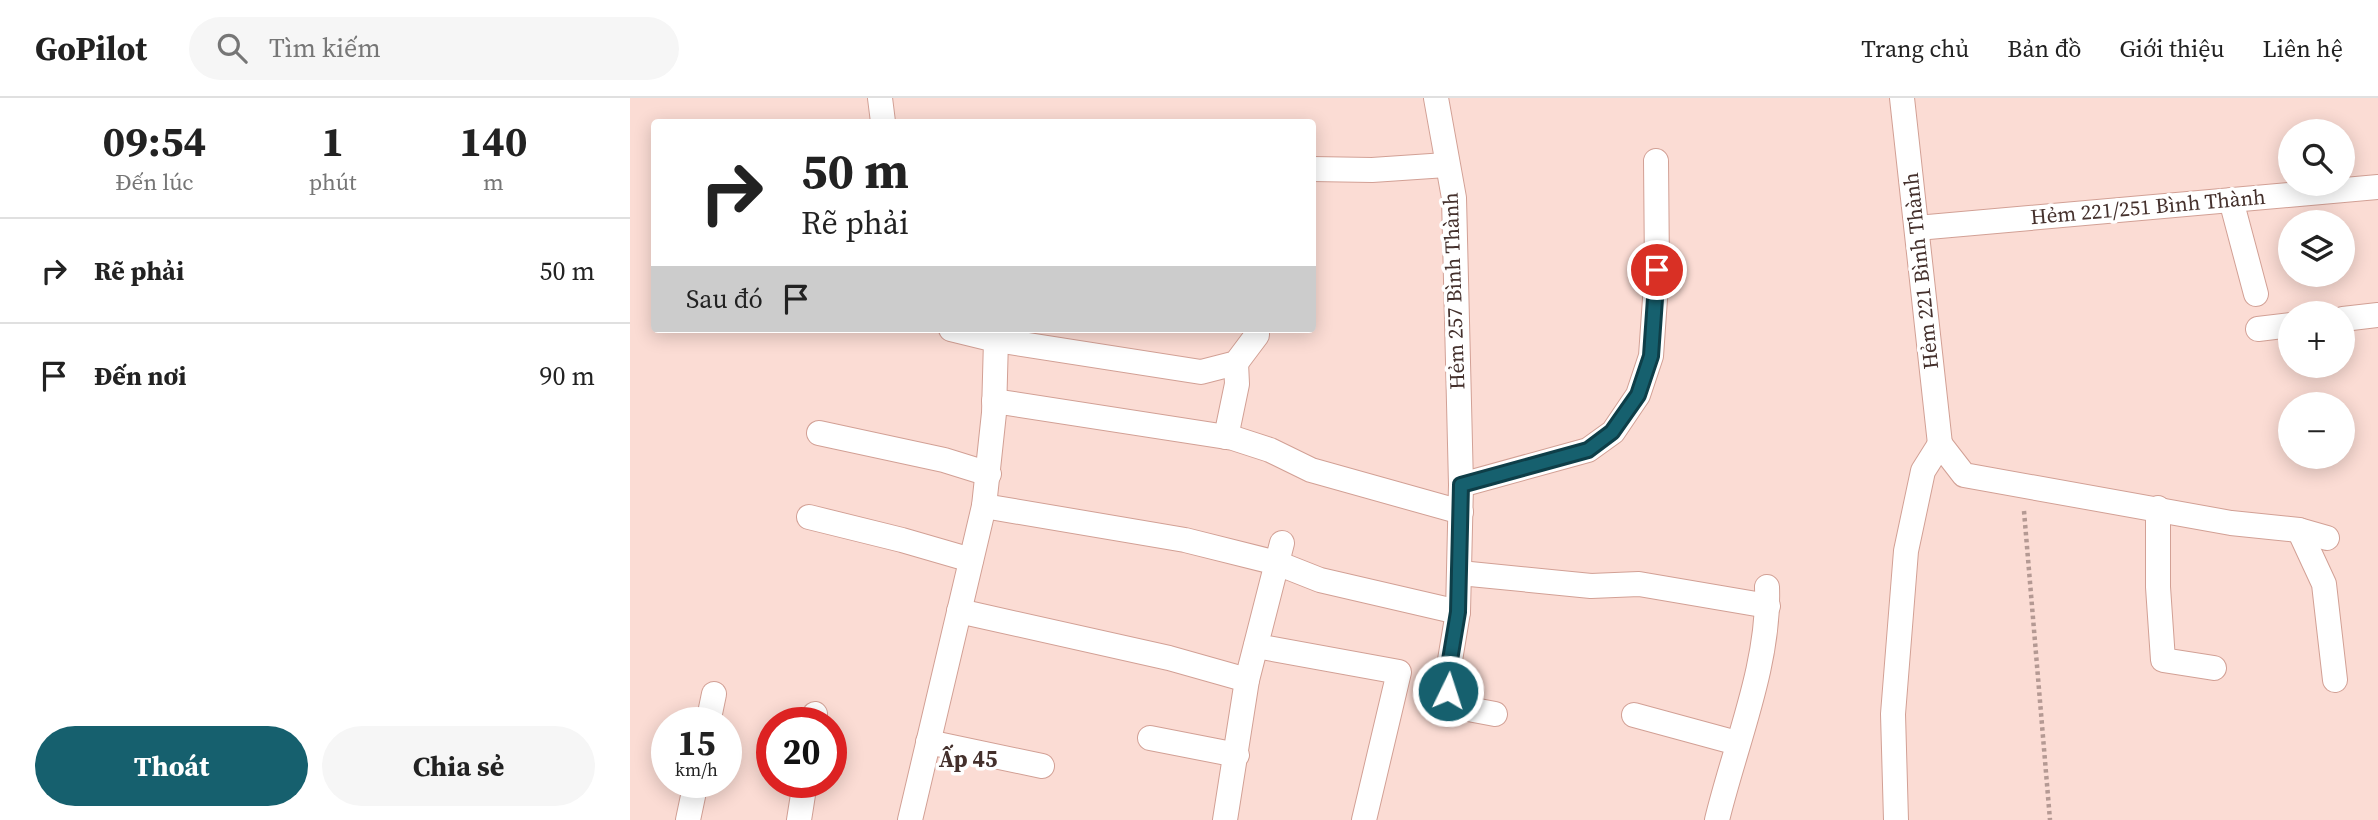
<!DOCTYPE html>
<html lang="vi">
<head>
<meta charset="utf-8">
<style>
  :root { --surface:#fff; --page:#f6f6f6; --text:#222; --muted:#767676; --line:#e0e0e0; --accent:#16606e }
  body { margin:0; font-family:"Source Serif 4",serif; background:var(--page); color:var(--text); height:100vh; display:flex; flex-direction:column; font-size:26px; white-space:nowrap }
  * { box-sizing:border-box; margin:0 }
  p { font-size:23px; color:var(--muted) }
  .icon { flex:none; width:38px; height:38px; fill:none; stroke:currentColor; stroke-width:2; stroke-linecap:round; stroke-linejoin:round }
  .map { position:relative; flex:1; overflow:hidden }
  .details { display:flex; flex-direction:column; background:var(--surface); width:630px }
  .details>* { flex:none }
  .guide { position:absolute; left:21px; top:21px; width:665px; height:214px; border-radius:7px; box-shadow:0 4px 18px #0003; background:#fff; color:var(--text); overflow:hidden }
  .controls { position:absolute; left:1648px; top:21px; display:grid; gap:14px }
  .controls a { display:grid; place-items:center; width:77px; height:77px; border-radius:50%; background:var(--surface); box-shadow:0 4px 18px #0003; font-size:35px }
  .speed { position:absolute; left:21px; top:609px; display:flex; gap:14px; font-size:35px; font-weight:700; text-align:center }
  .speed>* { display:grid; place-content:center; width:91px; height:91px; border-radius:50%; background:var(--surface); box-shadow:0 4px 18px #0003; line-height:1 }
  .speed small { font-size:18px; font-weight:400 }
  .speed .limit { border:10px solid #d22; background:#fff; color:#111 }
  .pin { position:absolute; display:grid; place-items:center; width:60px; height:60px; color:#fff; margin:-30px; border:4px solid #fff; border-radius:50%; box-shadow:0 2px 7px #0007 }
  .me { position:absolute; width:77px; margin:-38px; rotate:4deg; stroke-linejoin:round; filter:drop-shadow(0 0 5px #0008) }
  .turn { display:flex; align-items:center; gap:24px; height:147px; padding:0 35px; font-size:32px }
  .turn .icon { width:91px; height:91px; stroke-width:2.5 }
  .turn b { display:block; font-size:49px; line-height:60px }
  .then { display:flex; align-items:center; height:66px; padding:0 35px; background:#0003; gap:14px; font-size:26px }
  .eta { display:flex; justify-content:space-evenly; align-items:center; height:119px; text-align:center }
  .eta b { font-size:42px; font-weight:700; line-height:49px }
  .action { display:flex; gap:14px; margin-top:auto; padding:14px 35px }
  .action a { flex:1; height:80px; border-radius:42px; background:var(--accent); color:#fff; font-size:28px; font-weight:700; line-height:80px; text-align:center }
  .action a+a { background:var(--page); color:var(--text) }
  ul { padding:0; list-style:none }
  li { display:flex; align-items:center; gap:21px; height:105px; padding:0 35px; border-top:2px solid var(--line) }
  li div { flex:1 }
  li b { display:block; font-size:26px }
  li em { font-style:normal }
  header { display:flex; align-items:center; gap:42px; box-sizing:border-box; height:98px; padding:0 35px; background:var(--surface); border-bottom:2px solid var(--line) }
  header strong { font-size:33px }
  nav { display:flex; gap:38px; margin-inline-start:auto; font-size:24px }
  .search { width:490px; height:63px; background:var(--page); display:flex; align-items:center; gap:18px; box-sizing:border-box; padding:0 24px; border-radius:38px; color:var(--muted); font-size:26px }
  main { display:flex; flex:1; min-height:0 }
  .map>svg:first-child { display:block }
  .lines { fill:none; stroke-linecap:round; stroke-linejoin:round }
  .minor-casing { stroke:#d2a095; stroke-width:26 }
  .path { stroke:#b49993; stroke-width:4.5; stroke-dasharray:3.5 3.5; stroke-linecap:butt }
  .minor { stroke:#fff; stroke-width:24 }
  .route-casing { stroke:#0e3e48; stroke-width:18 }
  .route { stroke:#16606e; stroke-width:12 }
  .labels { text-anchor:middle; stroke-width:7; stroke-linejoin:round; paint-order:stroke }
  .street-label { font-size:21px; fill:#44302c; stroke:#fff }
  .neighbourhood-label { font-size:23px; font-weight:bold; fill:#44302c; stroke:#fff }
</style>
</head>
<body>
<header>
<strong>GoPilot</strong>
<div class="search"><svg class="icon" aria-label="search" viewBox="0 0 24 24"><circle cx="10" cy="10" r="6"/><path d="M15 15l6 6"/></svg>Tìm kiếm</div>
<nav><a>Trang chủ</a><a>Bản đồ</a><a>Giới thiệu</a><a>Liên hệ</a></nav>
</header>
<main>
<section class="details">
<div class="eta">
<div><b>09:54</b><p>Đến lúc</p></div>
<div><b>1</b><p>phút</p></div>
<div><b>140</b><p>m</p></div>
</div>
<ul>
<li><svg class="icon" aria-label="right" viewBox="0 0 24 24"><path d="M7 20v-9h11M14 6l5 5-5 5"/></svg><div><b>Rẽ phải</b></div><em>50 m</em></li>
<li><svg class="icon" aria-label="arrive" viewBox="0 0 24 24"><path d="M6 21V4h12l-3 4 3 4H6"/></svg><div><b>Đến nơi</b></div><em>90 m</em></li>
</ul>
<div class="action"><a>Thoát</a><a>Chia sẻ</a></div>
</section>
<div class="map">
<svg width="1748" height="722" viewBox="0 0 1748 722">
  <rect width="100%" height="100%" fill="#fbdcd4"/>
  <g class="lines">
    <defs>
      <g id="minor">
        <polyline points="250,0 253,24"/>
        <polyline points="806,0 824,100 831,387 828,514 820,562 818,593 833,610 865,616"/>
        <polyline points="1272,0 1310,346"/>
        <polyline points="682,71 742,72 816,67"/>
        <polyline points="1601,102 1626,196"/>
        <polyline points="1287,130 1748,89"/>
        <polyline points="1713,221 1748,217"/>
        <polyline points="1628,231 1661,227"/>
        <polyline points="366,242 571,274 606,265 627,237 627,231"/>
        <polyline points="364,303 603,340 640,352 681,372 831,414"/>
        <polyline points="189,335 314,362 359,376"/>
        <polyline points="596,339 607,286 606,265"/>
        <polyline points="1310,346 1334,377 1601,425 1669,432 1697,440"/>
        <polyline points="831,387 958,352 983,334 1008,297 1021,258 1027,172 1026,63"/>
        <polyline points="354,408 555,442 647,465 690,482 828,514"/>
        <polyline points="1528,410 1528,489 1533,562 1584,570"/>
        <polyline points="179,419 272,442 341,462"/>
        <polyline points="1669,432 1694,486 1705,582"/>
        <polyline points="830,475 961,488 1009,486 1138,508"/>
        <polyline points="329,513 539,560 617,582"/>
        <polyline points="626,548 769,574 734,722"/>
        <polyline points="1004,617 1107,645"/>
        <polyline points="78,625 84,596"/>
        <polyline points="184,625 185,616"/>
        <polyline points="520,640 607,657"/>
        <polyline points="298,644 412,668"/>
        <polyline points="58,722 66,684"/>
        <polyline points="169,722 175,684"/>
        <polyline points="280,722 354,408 364,315 366,242 321,231"/>
        <polyline points="595,722 617,582 652,445"/>
        <path d="M1087,722C1105,647 1140,566 1137,489"/>
        <polyline points="1266,722 1263,616 1276,453 1293,373 1310,346"/>
      </g>
    </defs>
    <!-- minor casing -->
    <use href="#minor" class="minor-casing"/>
    <!-- path -->
    <polyline class="path" points="1394,413 1420,722"/>
    <!-- minor -->
    <use href="#minor" class="minor"/>
  </g>
  <g class="lines">
    <defs>
      <polyline id="route" points="818,593 820,562 828,514 831,387 958,352 982,334 1008,297 1021,258 1027,172"/>
    </defs>
    <!-- route casing -->
    <use href="#route" class="route-casing"/>
    <!-- route -->
    <use href="#route" class="route"/>
  </g>
  <g class="labels">
    <!-- street labels -->
    <g class="street-label">
      <text transform="translate(1518 109) rotate(-5)" y="7">Hẻm 221/251 Bình Thành</text>
      <text transform="translate(1291 173) rotate(-96)" y="7">Hẻm 221 Bình Thành</text>
      <text transform="translate(824 193) rotate(-92)" y="7">Hẻm 257 Bình Thành</text>
    </g>
    <!-- neighbourhood labels -->
    <g class="neighbourhood-label">
      <text x="338" y="669">Ấp 45</text>
    </g>
  </g>
</svg>
<div class="controls">
<a><svg class="icon" aria-label="search" viewBox="0 0 24 24"><circle cx="10" cy="10" r="6"/><path d="M15 15l6 6"/></svg></a>
<a><svg class="icon" aria-label="layers" viewBox="0 0 24 24"><path d="M12 4l9 5-9 5-9-5zM3 14l9 5 9-5"/></svg></a>
<a>+</a>
<a>−</a>
</div>
<div class="speed"><div>15<small>km/h</small></div><div class="limit">20</div></div>
<div class="pin" style="left:1027px;top:172px;background:#d93025"><svg class="icon" aria-label="arrive" viewBox="0 0 24 24"><path d="M6 21V4h12l-3 4 3 4H6"/></svg></div>
<svg class="me" style="left:818px;top:593px" viewBox="-20 -20 40 40"><circle r="17" fill="#16606e" stroke="#fff" stroke-width="3"/><path d="M0-11L8 9 0 5-8 9z" fill="#fff"/></svg>
<div class="guide">
<div class="turn"><svg class="icon" aria-label="right" viewBox="0 0 24 24"><path d="M7 20v-9h11M14 6l5 5-5 5"/></svg><div><b>50 m</b>Rẽ phải</div></div>
<div class="then">Sau đó<svg class="icon" aria-label="arrive" viewBox="0 0 24 24"><path d="M6 21V4h12l-3 4 3 4H6"/></svg></div>
</div>
</div>
</main>
</body>
</html>
